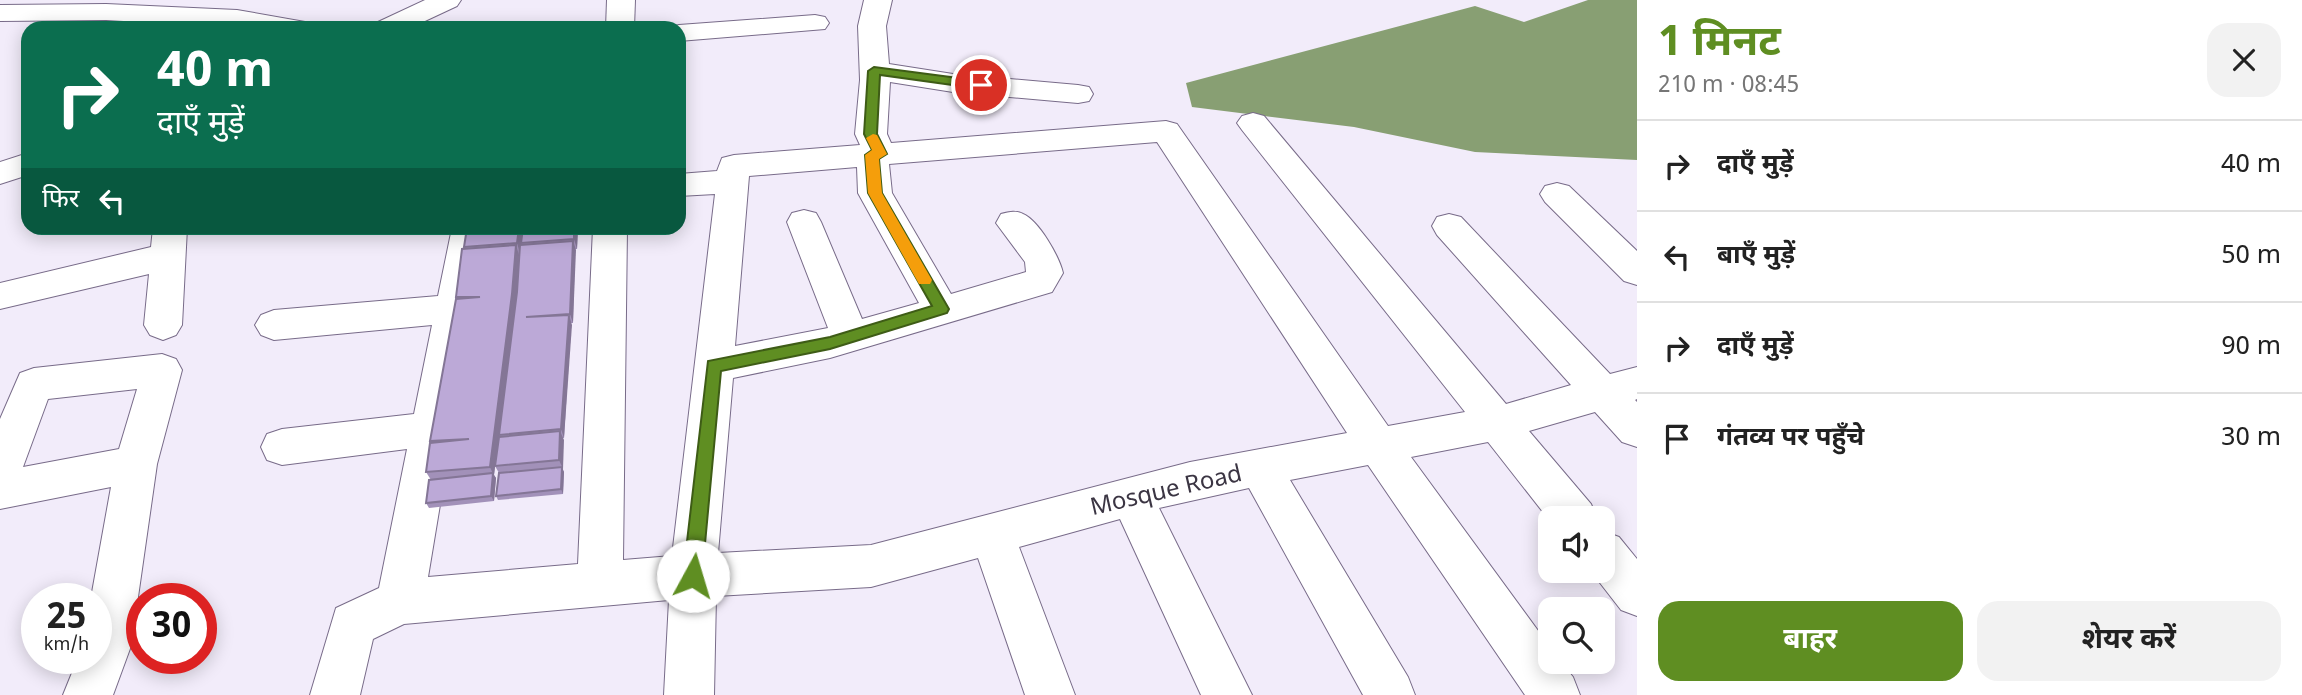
<!DOCTYPE html>
<html lang="hi">
<head>
<meta charset="utf-8">
<style>
  :root { --surface:#fff; --page:#f2f2f2; --text:#222; --muted:#767676; --line:#e0e0e0; --accent:#5f8e22 }
  body { margin:0; font-family:Georgia,"Noto Sans Devanagari",serif; background:var(--page); color:var(--text); height:100vh; display:flex; flex-direction:column; font-size:26px; white-space:nowrap }
  * { box-sizing:border-box; margin:0 }
  p { font-size:23px; color:var(--muted) }
  .icon { flex:none; width:38px; height:38px; fill:none; stroke:currentColor; stroke-width:2; stroke-linecap:round; stroke-linejoin:round }
  .map { position:relative; flex:1; overflow:hidden }
  .panel { display:flex; flex-direction:column; background:var(--surface); width:665px }
  .panel>* { flex:none }
  .hud { position:absolute; left:21px; top:21px; width:665px; height:214px; border-radius:21px; box-shadow:0 4px 18px #0003; background:#0b6e4f; color:#fff; overflow:hidden }
  .buttons { position:absolute; left:1538px; top:506px; display:grid; gap:14px }
  .buttons a { display:grid; place-items:center; width:77px; height:77px; border-radius:14px; background:var(--surface); box-shadow:0 4px 18px #0003; font-size:35px }
  .speed { position:absolute; left:21px; top:583px; display:flex; gap:14px; font-size:35px; font-weight:700; text-align:center }
  .speed>* { display:grid; place-content:center; width:91px; height:91px; border-radius:50%; background:var(--surface); box-shadow:0 4px 18px #0003; line-height:1 }
  .speed small { font-size:18px; font-weight:400 }
  .speed .limit { border:10px solid #d22; background:#fff; color:#111 }
  .pin { position:absolute; display:grid; place-items:center; width:60px; height:60px; color:#fff; margin:-30px; border:4px solid #fff; border-radius:50%; box-shadow:0 2px 7px #0007 }
  .me { position:absolute; width:77px; margin:-38px; rotate:6deg; stroke-linejoin:round; filter:drop-shadow(0 0 5px #0008) }
  .turn { display:flex; align-items:center; gap:24px; height:147px; padding:0 21px; font-size:32px }
  .turn .icon { width:91px; height:91px; stroke-width:2.5 }
  .turn b { display:block; font-size:49px; line-height:60px }
  .then { display:flex; align-items:center; height:66px; padding:0 21px; background:#0003; gap:14px; font-size:26px }
  .round { display:grid; place-items:center; flex:none; width:74px; height:74px; border-radius:21px; background:var(--page) }
  .overview { display:flex; align-items:center; justify-content:space-between; height:119px; padding:0 21px }
  h1 { font-size:42px; font-weight:700; line-height:52px; color:var(--accent) }
  .cta { display:flex; gap:14px; margin-top:auto; padding:14px 21px }
  .cta a { flex:1; height:80px; border-radius:21px; background:var(--accent); color:#fff; font-size:28px; font-weight:700; line-height:80px; text-align:center }
  .cta a+a { background:var(--page); color:var(--text) }
  ul { padding:0; list-style:none }
  li { display:flex; align-items:center; gap:21px; height:91px; padding:0 21px; border-top:2px solid var(--line) }
  li div { flex:1 }
  li b { display:block; font-size:26px }
  li em { font-style:normal }
  main { display:flex; flex:1; min-height:0 }
  .map>svg:first-child { display:block }
  .water { fill:#889f73 }
  .lines { fill:none; stroke-linecap:round; stroke-linejoin:round }
  .minor-casing { stroke:#786b89; stroke-width:2 }
  .minor { fill:#fff; fill-rule:evenodd }
  .wall { fill:#a291b9 }
  .shaded-wall { fill:#847696 }
  .building { fill:#bca9d7; stroke:#847696; stroke-width:2 }
  .route { fill:#5f8e22; stroke:#3e5c16; stroke-width:2 }
  .slow { fill:#f59e0b }
  .labels { text-anchor:middle; stroke-width:6; stroke-linejoin:round; paint-order:stroke }
  .street-label { font-size:24px; fill:#3b3543; stroke:#fff }
</style>
</head>
<body>
<main>
<div class="map">
<svg width="1637" height="695" viewBox="0 0 1637 695">
  <rect width="100%" height="100%" fill="#f2ecfa"/>
  <!-- water -->
  <polygon class="water" points="1588,0 1637,0 1637,160 1475,152 1354,127 1192,107 1186,83 1475,6 1524,22"/>
  <g class="lines">
    <defs>
      <g id="minor">
        <polygon points="425,0 461,0 457,6 410,28 374,28 378,22"/>
        <polygon points="607,0 635,0 634,28 606,28"/>
        <path d="M864,0H892L886,26L889,64L953,74L1078,85L1089,87L1093,94L1089,101L1078,103L953,92L890,82L887,134L891,143L1166,121L1177,124L1388,426L1465,412L1242,130L1237,123L1242,116L1253,113L1264,116L1506,404L1571,385L1437,235L1432,226L1437,217L1449,214L1461,217L1610,374L1637,367V399L1635,400L1637,402V447L1622,442L1595,412L1529,431L1591,504L1597,518H1550V521L1488,442L1411,457L1550,647V662H1561L1573,677L1580,695H1525L1368,465L1290,480L1408,677L1415,695H1363L1249,488L1159,508L1252,695H1201L1120,519L1019,547L1075,695H1025L978,558L871,587L716,596L714,695H664L669,600L404,624L373,639L360,695H310L336,608L379,588L407,449L282,465L267,460L261,447L267,434L282,429L414,414L432,325L274,340L261,335L255,325L261,315L274,310L438,296L452,228H486L428,577L578,564L593,228H627L623,560L672,556L715,194L679,196V174L717,171L722,158L734,155L860,145L855,134L860,80L858,26ZM1157,142L1347,433L1190,462L871,545L718,553L733,378L830,358L1052,292L1063,273C1059,256 1039,221 1023,214C1015,210 1009,212 1001,214L996,223L1025,262L1026,272L951,294L892,193L889,164ZM857,167L858,193L919,303L862,319L821,222L816,213L804,210L792,213L787,222L828,328L735,346L749,176Z"/>
        <polygon points="106,4 237,10 305,22 309,28 247,28 106,20 0,21 0,5"/>
        <polygon points="815,15 825,17 829,23 825,29 679,41 679,28 668,28 679,25"/>
        <polygon points="28,153 28,175 0,184 0,162"/>
        <polygon points="1557,183 1569,186 1637,251 1637,285 1624,281 1545,202 1540,194 1545,186"/>
        <polygon points="153,228 187,228 182,325 176,335 163,340 150,335 144,325 149,274 0,309 0,283 151,247"/>
        <path d="M162,354L176,359L182,370L157,464L131,646L113,695H63L78,658H96V598H91L111,487L0,509V419L20,373L34,368ZM137,389L119,449L23,467L48,399Z"/>
        <polygon points="1603,531 1619,537 1637,559 1637,616 1621,610 1590,570 1603,570"/>
      </g>
    </defs>
    <!-- minor casing -->
    <use href="#minor" class="minor-casing"/>
    <!-- minor -->
    <use href="#minor" class="minor"/>
  </g>
  <!-- wall -->
  <polygon class="wall" points="467,228 521,228 522,231 578,228 577,249 575,249 573,323 571,323 564,438 563,438 562,469 564,472 563,494 498,500 496,496 499,473 495,466 494,475 496,478 494,501 429,508 426,503 431,480 426,472 431,443 430,441 457,299 456,297"/>
  <!-- shaded-wall -->
  <g class="shaded-wall">
    <polygon points="519,228 521,228 523,232 520,253 517,243"/>
    <polygon points="574,228 578,228 577,249 574,239"/>
    <polygon points="573,241 576,250 573,323 570,314"/>
    <polygon points="516,245 519,255 516,304 494,475 496,478 494,501 491,496 493,474 490,467"/>
    <polygon points="569,315 572,325 564,438 561,429"/>
    <polygon points="560,431 564,440 563,469 559,460"/>
    <polygon points="562,467 564,472 563,494 561,489"/>
  </g>
  <!-- building -->
  <g class="building">
    <polygon points="467,228 519,228 517,243 464,247"/>
    <polygon points="523,228 574,228 574,239 521,243"/>
    <polygon points="573,241 570,314 526,317 569,315 561,429 499,435 517,292 520,245"/>
    <polygon points="516,245 512,294 490,467 426,472 430,443 469,439 430,441 456,299 480,297 456,297 462,249"/>
    <polygon points="560,431 559,460 495,466 499,437"/>
    <polygon points="562,467 561,489 496,496 499,473"/>
    <polygon points="493,473 491,496 426,503 429,480"/>
  </g>
  <!-- route -->
  <polygon class="route" points="874,67 981,81 987,85 981,89 880,75 877,134 887,154 879,159 882,193 949,309 947,313 830,349 721,371 702,576 700,583 693,585 686,583 683,576 708,361 830,337 932,306 868,193 865,155 872,150 864,134 868,71"/>
  <!-- slow -->
  <polygon class="slow" points="873,134 877,135 887,154 879,159 882,193 932,280 930,284 919,284 868,193 865,155 872,150 866,138"/>
  <g class="labels">
    <!-- street labels -->
    <g class="street-label">
      <text transform="translate(1166 490) rotate(-13)" y="8">Mosque Road</text>
    </g>
  </g>
</svg>
<div class="buttons">
<a><svg class="icon" aria-label="sound" viewBox="0 0 24 24"><path d="M4 9h4l5-4v14l-5-4H4zM17 9q2 3 0 6"/></svg></a>
<a><svg class="icon" aria-label="search" viewBox="0 0 24 24"><circle cx="10" cy="10" r="6"/><path d="M15 15l6 6"/></svg></a>
</div>
<div class="speed"><div>25<small>km/h</small></div><div class="limit">30</div></div>
<div class="pin" style="left:981px;top:85px;background:#d93025"><svg class="icon" aria-label="arrive" viewBox="0 0 24 24"><path d="M6 21V4h12l-3 4 3 4H6"/></svg></div>
<svg class="me" style="left:693px;top:576px" viewBox="-20 -20 40 40"><circle r="19" fill="#fff"/><path d="M0-13L10 11 0 6-10 11z" fill="#5f8e22"/></svg>
<div class="hud">
<div class="turn"><svg class="icon" aria-label="right" viewBox="0 0 24 24"><path d="M7 20v-9h11M14 6l5 5-5 5"/></svg><div><b>40 m</b>दाएँ मुड़ें</div></div>
<div class="then">फिर<svg class="icon" aria-label="left" viewBox="0 0 24 24"><path d="M17 20v-9H6M10 6l-5 5 5 5"/></svg></div>
</div>
</div>
<section class="panel">
<div class="overview"><div><h1>1 मिनट</h1><p>210 m · 08:45</p></div><a class="round"><svg class="icon" aria-label="close" viewBox="0 0 24 24"><path d="M6 6l12 12M18 6L6 18"/></svg></a></div>
<ul>
<li><svg class="icon" aria-label="right" viewBox="0 0 24 24"><path d="M7 20v-9h11M14 6l5 5-5 5"/></svg><div><b>दाएँ मुड़ें</b></div><em>40 m</em></li>
<li><svg class="icon" aria-label="left" viewBox="0 0 24 24"><path d="M17 20v-9H6M10 6l-5 5 5 5"/></svg><div><b>बाएँ मुड़ें</b></div><em>50 m</em></li>
<li><svg class="icon" aria-label="right" viewBox="0 0 24 24"><path d="M7 20v-9h11M14 6l5 5-5 5"/></svg><div><b>दाएँ मुड़ें</b></div><em>90 m</em></li>
<li><svg class="icon" aria-label="arrive" viewBox="0 0 24 24"><path d="M6 21V4h12l-3 4 3 4H6"/></svg><div><b>गंतव्य पर पहुँचे</b></div><em>30 m</em></li>
</ul>
<div class="cta"><a>बाहर</a><a>शेयर करें</a></div>
</section>
</main>
</body>
</html>
